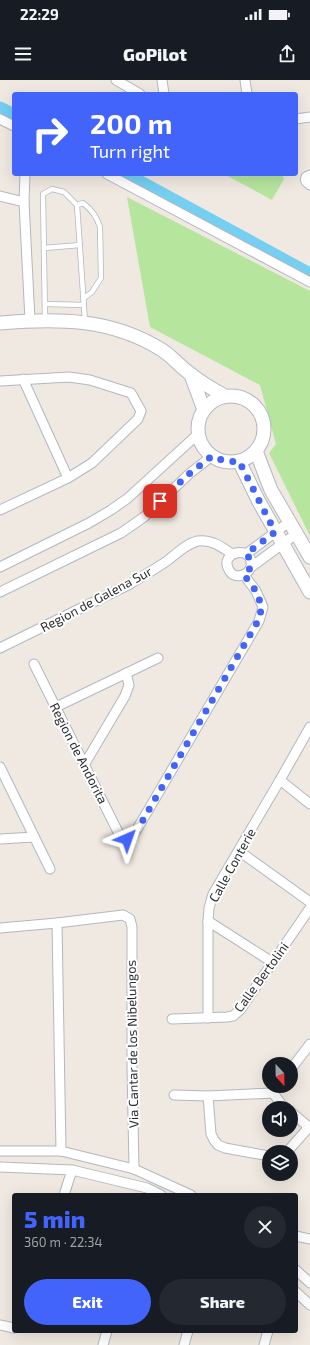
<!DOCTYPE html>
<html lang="en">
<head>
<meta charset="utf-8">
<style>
  :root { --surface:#171b24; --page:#242831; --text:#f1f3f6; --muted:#9ea1a6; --accent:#4264fb }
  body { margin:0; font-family:"Exo 2",sans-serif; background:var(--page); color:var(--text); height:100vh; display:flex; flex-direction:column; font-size:15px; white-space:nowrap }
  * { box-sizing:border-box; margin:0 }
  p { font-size:13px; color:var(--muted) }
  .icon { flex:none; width:22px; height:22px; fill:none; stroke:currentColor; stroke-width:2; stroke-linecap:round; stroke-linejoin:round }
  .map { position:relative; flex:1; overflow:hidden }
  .panel { position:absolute; left:12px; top:1113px; width:286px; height:140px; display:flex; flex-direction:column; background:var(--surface); border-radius:4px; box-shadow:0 4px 16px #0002 }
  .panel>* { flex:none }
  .guide { position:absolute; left:12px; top:12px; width:286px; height:84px; border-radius:4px; box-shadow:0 4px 16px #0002; background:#4264fb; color:#fff; overflow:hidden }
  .needle { width:26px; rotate:158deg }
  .tools { position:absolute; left:262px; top:977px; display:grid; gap:8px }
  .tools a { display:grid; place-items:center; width:36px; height:36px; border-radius:50%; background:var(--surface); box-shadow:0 4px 16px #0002; font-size:20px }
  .pin { position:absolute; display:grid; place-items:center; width:34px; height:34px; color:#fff; margin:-17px; border-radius:8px; box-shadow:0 2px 6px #0006 }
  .me { position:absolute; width:44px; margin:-22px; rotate:43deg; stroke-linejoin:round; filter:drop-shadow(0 0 3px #0008) }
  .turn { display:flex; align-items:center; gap:14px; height:84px; padding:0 12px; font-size:18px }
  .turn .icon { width:52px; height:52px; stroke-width:2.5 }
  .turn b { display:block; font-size:28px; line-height:34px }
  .round { display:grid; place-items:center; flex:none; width:42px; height:42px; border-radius:21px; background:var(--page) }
  .head { display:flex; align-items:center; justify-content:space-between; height:68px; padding:0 12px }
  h1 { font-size:24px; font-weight:800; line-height:30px; color:var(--accent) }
  .cta { display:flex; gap:8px; margin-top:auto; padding:8px 12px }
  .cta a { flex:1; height:46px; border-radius:24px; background:var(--accent); color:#fff; font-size:16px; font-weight:800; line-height:46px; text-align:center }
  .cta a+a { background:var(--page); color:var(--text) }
  .status { display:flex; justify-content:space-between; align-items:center; height:28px; padding:0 20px; background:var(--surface); direction:ltr }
  .status svg { height:11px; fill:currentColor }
  header { display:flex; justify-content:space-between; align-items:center; height:52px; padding:0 12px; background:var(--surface); font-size:18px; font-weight:800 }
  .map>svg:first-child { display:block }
  .green { fill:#b6e59e }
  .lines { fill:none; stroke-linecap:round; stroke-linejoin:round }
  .canal { stroke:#75cff0; stroke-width:11 }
  .lane-casing { stroke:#b4b7c1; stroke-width:6 }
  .street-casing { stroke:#b4b7c1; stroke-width:11 }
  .secondary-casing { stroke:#b4b7c1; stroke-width:15 }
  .lane { stroke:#fff; stroke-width:4.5 }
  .street { stroke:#fff; stroke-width:9 }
  .secondary { stroke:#fff; stroke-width:13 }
  .route { stroke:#4264fb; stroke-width:7; stroke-dasharray:0 12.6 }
  .labels { text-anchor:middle; stroke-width:4; stroke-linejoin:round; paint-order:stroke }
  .street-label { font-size:13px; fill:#2e2e2e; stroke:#fff }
</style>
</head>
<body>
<div class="status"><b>22:29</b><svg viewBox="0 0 49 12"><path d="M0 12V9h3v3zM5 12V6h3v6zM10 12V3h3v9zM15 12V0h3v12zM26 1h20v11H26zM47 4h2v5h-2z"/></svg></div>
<header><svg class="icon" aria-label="menu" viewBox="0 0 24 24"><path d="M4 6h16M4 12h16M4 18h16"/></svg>GoPilot<svg class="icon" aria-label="share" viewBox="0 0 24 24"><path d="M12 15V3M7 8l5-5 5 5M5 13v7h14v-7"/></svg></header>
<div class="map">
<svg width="310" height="1265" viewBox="0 0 310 1265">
  <rect width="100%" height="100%" fill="#efe9e1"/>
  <!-- green -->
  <g class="green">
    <polygon points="224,94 282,94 284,99 272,120"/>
    <polygon points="127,117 310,211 310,456 269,373 276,364 260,305 150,247"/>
  </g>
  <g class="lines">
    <!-- canal -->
    <g class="canal">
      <polyline points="0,27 14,34"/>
      <polyline points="128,94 310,193"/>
    </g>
    <defs>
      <g id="lane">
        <polyline points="44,168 80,165"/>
        <path d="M83,219L92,212L101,198L100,147C97,137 91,129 83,123L77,125L85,242"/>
        <polyline points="45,224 84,225"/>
        <polyline points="45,239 43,114 52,109 64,112 77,125"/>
      </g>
      <g id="street">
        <polyline points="116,0 140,14"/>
        <polyline points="162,0 164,14"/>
        <polyline points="245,0 247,14"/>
        <polyline points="0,39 14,46"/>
        <polyline points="296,39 310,37"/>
        <polyline points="25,94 24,122 30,240"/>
        <polyline points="107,94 310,202"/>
        <path d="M310,95L306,97C304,101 307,103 310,105"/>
        <polyline points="0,116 24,122"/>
        <polyline points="23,299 68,398"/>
        <polyline points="0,301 69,297 90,300 131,313 141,331 138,339 92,383 68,398 0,430"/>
        <polyline points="246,474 289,442"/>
        <polyline points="0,487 89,443 111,430 128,418 198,354"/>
        <path d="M251,487C254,463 218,472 229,490C234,500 247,496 251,487L296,454"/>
        <polyline points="0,512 121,453 144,437 189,394 212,376"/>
        <path d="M0,568L130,504C143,496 155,489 167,481C176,474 187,463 198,461C211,459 222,467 232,474"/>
        <polyline points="34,584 119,754 123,758 127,759 132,756 136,751 259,541 263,527 256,511 244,495"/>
        <polyline points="56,627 158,578"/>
        <polyline points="84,685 125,616 129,605 126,593"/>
        <polyline points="0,687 50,789"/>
        <polyline points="280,700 310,724"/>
        <polyline points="0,759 34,757"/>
        <polyline points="239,771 310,822"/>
        <polyline points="208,841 272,882"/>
        <polyline points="57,843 61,1071"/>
        <polyline points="0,848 57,843 123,835 130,839 132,847 132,987 134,1089"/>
        <polyline points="208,938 208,841 209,828 213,814 280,700 310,647"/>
        <polyline points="172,939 227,937 233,936 240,930 310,828"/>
        <polyline points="291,989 310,964"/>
        <polyline points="273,1013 282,1025 286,1028"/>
        <polyline points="174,1015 208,1016 273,1013 278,1006"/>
        <polyline points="208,1016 211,1054 214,1060 218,1065 225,1068 269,1076"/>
        <polyline points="291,1032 310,1048"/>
        <polyline points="0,1071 61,1071 134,1089 191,1115"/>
        <polyline points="287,1072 309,1047"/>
        <polyline points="0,1087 72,1090 147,1108 161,1115"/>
        <polyline points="64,1115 72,1090"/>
        <polyline points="296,1156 310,1159"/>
        <polyline points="296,1190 310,1203"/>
        <polyline points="296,1212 310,1225"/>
        <polyline points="0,1245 14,1248"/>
        <polyline points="103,1265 107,1251"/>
        <polyline points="184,1265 188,1251"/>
        <polyline points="264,1265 268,1251"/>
      </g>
      <g id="secondary">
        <path d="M0,243C57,238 111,238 162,270C173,277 181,288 192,295C202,303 214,310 225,316"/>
        <polyline points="191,295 204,330"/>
        <circle cx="231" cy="349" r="33"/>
        <polyline points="256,371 271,410 310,477"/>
        <polyline points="239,381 258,420 310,512"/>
      </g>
    </defs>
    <!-- lane casing -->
    <use href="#lane" class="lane-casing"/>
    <!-- street casing -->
    <use href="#street" class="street-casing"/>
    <!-- secondary casing -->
    <use href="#secondary" class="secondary-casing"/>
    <!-- lane -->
    <use href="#lane" class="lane"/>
    <!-- street -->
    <use href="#street" class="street"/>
    <!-- secondary -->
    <use href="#secondary" class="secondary"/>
  </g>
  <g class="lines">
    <!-- route -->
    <path class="route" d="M127,759L132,756L136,752L258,541L262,527L256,511L244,495C252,489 253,481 246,474L275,452L239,381L227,382L212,376L189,394L160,421"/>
  </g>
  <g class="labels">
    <!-- street labels -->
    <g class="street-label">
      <text transform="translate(96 519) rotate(-28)" y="5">Region de Galena Sur</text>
      <text transform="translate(79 673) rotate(63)" y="5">Region de Andorita</text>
      <text transform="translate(232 785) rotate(-61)" y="5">Calle Conterie</text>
      <text transform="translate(261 897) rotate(-54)" y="5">Calle Bertolini</text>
      <text transform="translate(132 964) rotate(-91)" y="5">Via Cantar de los Nibelungos</text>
    </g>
  </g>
</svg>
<div class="tools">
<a><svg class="needle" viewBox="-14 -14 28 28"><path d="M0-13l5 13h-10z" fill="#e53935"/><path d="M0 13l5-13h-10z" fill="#9ea1a6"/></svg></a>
<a><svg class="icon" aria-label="sound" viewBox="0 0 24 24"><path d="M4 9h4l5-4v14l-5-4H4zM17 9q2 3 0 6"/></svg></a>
<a><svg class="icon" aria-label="layers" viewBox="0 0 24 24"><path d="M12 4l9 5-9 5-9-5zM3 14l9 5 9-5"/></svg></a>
</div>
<div class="pin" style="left:160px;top:421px;background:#d93025"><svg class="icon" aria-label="arrive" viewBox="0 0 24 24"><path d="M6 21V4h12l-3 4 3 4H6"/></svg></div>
<svg class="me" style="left:127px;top:759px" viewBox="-20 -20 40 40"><path d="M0-17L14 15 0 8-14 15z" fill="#4264fb" stroke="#fff" stroke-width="4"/></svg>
<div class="guide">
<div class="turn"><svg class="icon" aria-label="right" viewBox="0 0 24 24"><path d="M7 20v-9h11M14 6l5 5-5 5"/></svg><div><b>200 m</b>Turn right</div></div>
</div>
<section class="panel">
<div class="head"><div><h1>5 min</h1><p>360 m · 22:34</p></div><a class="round"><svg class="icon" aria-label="close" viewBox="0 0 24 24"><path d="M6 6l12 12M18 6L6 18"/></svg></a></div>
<div class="cta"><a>Exit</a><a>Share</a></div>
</section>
</div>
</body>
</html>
